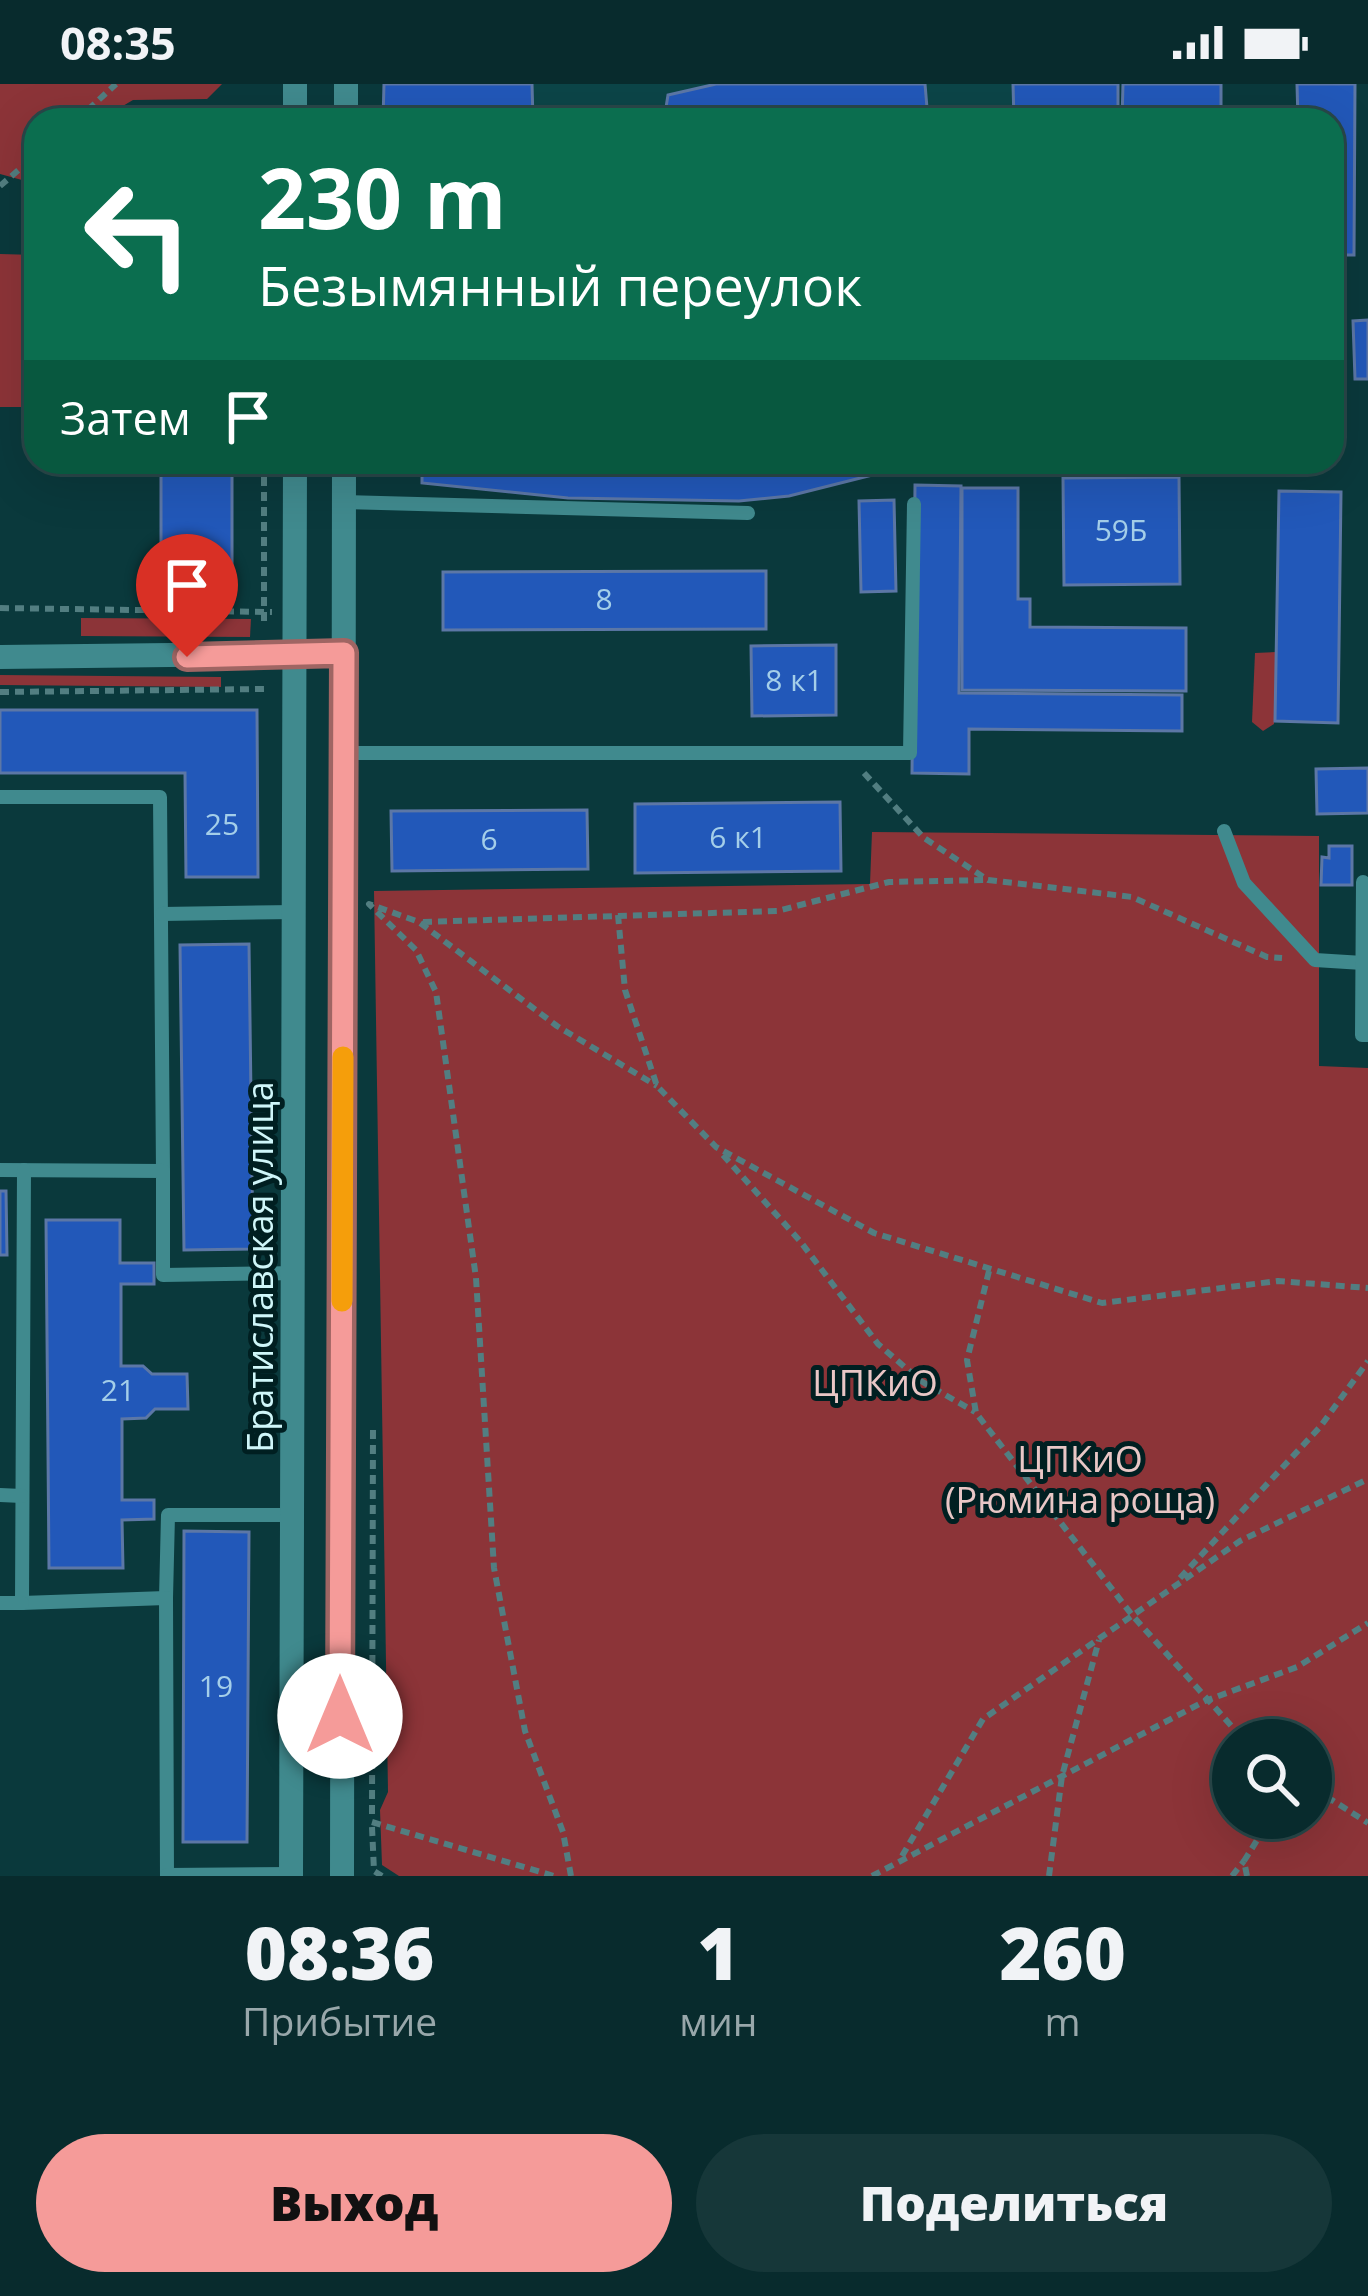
<!DOCTYPE html>
<html lang="ru">
<head>
<meta charset="utf-8">
<style>
  :root { --surface:#082b2d; --page:#163739; --text:#f1f3f6; --muted:#98a7aa; --line:#294749; --accent:#f59b99 }
  body { margin:0; font-family:"Open Sans",sans-serif; background:var(--page); color:var(--text); height:100vh; display:flex; flex-direction:column; font-size:45px; white-space:nowrap }
  * { box-sizing:border-box; margin:0 }
  p { font-size:39px; color:var(--muted) }
  .icon { flex:none; width:66px; height:66px; fill:none; stroke:currentColor; stroke-width:2; stroke-linecap:round; stroke-linejoin:round }
  .map { position:relative; height:1792px; overflow:hidden }
  .drawer { display:flex; flex-direction:column; background:var(--surface); flex:1 }
  .drawer>* { flex:none }
  .guide { position:absolute; left:24px; top:24px; width:1320px; height:366px; border-radius:36px; box-shadow:0 12px 48px #0002,0 0 0 3px var(--line); background:#0b6e4f; color:#fff; overflow:hidden }
  .controls { position:absolute; left:1212px; top:1635px; display:grid; gap:24px }
  .controls a { display:grid; place-items:center; width:120px; height:120px; border-radius:50%; background:var(--surface); box-shadow:0 12px 48px #0002,0 0 0 3px var(--line); font-size:60px }
  .pin { position:absolute; display:grid; place-items:center; width:102px; height:102px; color:#fff; margin:-123px -51px; border-radius:50% 50% 50% 0; rotate:-45deg; box-shadow:0 0 12px #0007 }
  .pin .icon { rotate:45deg }
  .me { position:absolute; width:132px; margin:-66px; rotate:0deg; stroke-linejoin:round; filter:drop-shadow(0 0 9px #0008) }
  .turn { display:flex; align-items:center; gap:42px; height:252px; padding:0 36px; font-size:54px }
  .turn .icon { width:156px; height:156px; stroke-width:2.5 }
  .turn b { display:block; font-size:84px; line-height:102px }
  .then { display:flex; align-items:center; height:114px; padding:0 36px; background:#0003; gap:24px; font-size:45px }
  .eta { display:flex; justify-content:space-evenly; align-items:center; height:204px; text-align:center }
  .eta b { font-size:72px; font-weight:800; line-height:84px }
  .button { display:flex; gap:24px; margin-top:auto; padding:24px 36px }
  .button a { flex:1; height:138px; border-radius:72px; background:var(--accent); color:#111; font-size:48px; font-weight:800; line-height:138px; text-align:center }
  .button a+a { background:var(--page); color:var(--text) }
  .status { display:flex; justify-content:space-between; align-items:center; height:84px; padding:0 60px; background:var(--surface); direction:ltr }
  .status svg { height:33px; fill:currentColor }
  .map>svg:first-child { display:block }
  .built { fill:#0c4548 }
  .green { fill:#8c3438; fill-rule:evenodd }
  .building { fill:#2258b9; stroke:#5c77a6; stroke-width:3 }
  .lines { fill:none; stroke-linecap:round; stroke-linejoin:round }
  .path { stroke:#527e81; stroke-width:6; stroke-dasharray:9 6; stroke-linecap:butt }
  .service { stroke:#408a8e; stroke-width:14 }
  .minor { stroke:#408a8e; stroke-width:24 }
  .tertiary { stroke:#408a8e; stroke-width:24 }
  .route-casing { stroke:#9f6563; stroke-width:30 }
  .route { stroke:#f59b99; stroke-width:21 }
  .slow { stroke:#f59e0b; stroke-width:21 }
  .labels { text-anchor:middle; stroke-width:10; stroke-linejoin:round; paint-order:stroke }
  .number-label { font-size:30px; fill:#a4cee9 }
  .street-label { font-size:36px; fill:#cff6f9; stroke:#001f21 }
  .park-label { font-size:36px; fill:#e9c7c6; stroke:#001f21 }
</style>
</head>
<body>
<div class="status"><b>08:35</b><svg viewBox="0 0 49 12"><path d="M0 12V9h3v3zM5 12V6h3v6zM10 12V3h3v9zM15 12V0h3v12zM26 1h20v11H26zM47 4h2v5h-2z"/></svg></div>
<div class="map">
<svg width="1368" height="1792" viewBox="0 0 1368 1792">
  <rect width="100%" height="100%" fill="#0a393c"/>
  <!-- built -->
  <polygon class="built" points="384,0 1118,0 1118,36 383,36"/>
  <!-- green -->
  <g class="green">
    <polygon points="0,0 222,0 207,15 133,16 99,36 36,36 33,99 0,90"/>
    <polygon points="0,170 36,171 36,323 0,323"/>
    <polygon points="81,534 251,535 250,553 81,552"/>
    <polygon points="1276,568 1274,640 1263,647 1252,638 1255,569"/>
    <polygon points="0,591 221,593 221,603 0,601"/>
    <path d="M872,748L1319,752V982L1368,984V1792H399L382,1781L380,1726L388,1708L374,807L870,800ZM1233,1656H1311V1734H1233Z"/>
  </g>
  <!-- building -->
  <g class="building">
    <polygon points="384,0 532,0 533,36 383,36"/>
    <polygon points="716,0 925,0 928,36 664,36 668,11"/>
    <polygon points="1013,0 1118,0 1118,36 1014,36"/>
    <polygon points="1123,0 1221,0 1221,36 1122,36"/>
    <polygon points="1297,0 1355,0 1354,171 1332,171 1332,36 1298,36"/>
    <polygon points="1368,236 1368,295 1355,295 1353,237"/>
    <rect x="161" y="378" width="71" height="130"/>
    <polygon points="422,378 924,378 789,412 739,417 568,414 422,399"/>
    <polygon points="1179,393 1180,500 1064,501 1063,394"/>
    <polygon points="915,401 961,402 959,609 1182,611 1182,647 969,645 969,690 912,689"/>
    <polygon points="962,404 1018,404 1018,515 1030,515 1030,543 1186,544 1186,607 962,606"/>
    <polygon points="1279,407 1341,408 1338,639 1275,637"/>
    <polygon points="894,416 896,507 861,508 859,417"/>
    <polygon points="766,487 766,545 443,546 443,488"/>
    <polygon points="836,561 836,631 752,632 751,562"/>
    <polygon points="0,626 257,626 258,793 186,793 185,689 0,689"/>
    <polygon points="1368,684 1368,729 1317,730 1316,685"/>
    <polygon points="840,718 841,787 635,789 635,720"/>
    <polygon points="587,726 588,785 392,787 391,727"/>
    <polygon points="1329,762 1352,762 1352,801 1321,801 1322,773 1329,774"/>
    <polygon points="249,860 253,1165 184,1166 180,861"/>
    <polygon points="0,1107 6,1107 7,1171 0,1171"/>
    <polygon points="46,1136 120,1136 120,1179 154,1179 154,1200 121,1200 121,1282 143,1282 152,1290 187,1290 188,1325 155,1325 146,1334 122,1335 122,1416 154,1416 154,1435 122,1436 123,1484 49,1484"/>
    <polygon points="184,1447 249,1448 247,1758 183,1758"/>
  </g>
  <g class="lines">
    <!-- path -->
    <g class="path">
      <polyline points="77,36 116,0"/>
      <polyline points="0,102 36,71"/>
      <polyline points="264,378 264,542"/>
      <polyline points="0,524 272,528"/>
      <polyline points="0,608 265,605"/>
      <polyline points="864,689 924,754 988,796 1132,813 1267,873 1282,874"/>
      <polyline points="618,831 625,906 657,1002 716,1063 874,1149 1102,1219 1278,1197 1368,1204"/>
      <polyline points="423,838 777,827 889,798 988,796"/>
      <polyline points="723,1071 800,1157 878,1260 921,1297 975,1328"/>
      <polyline points="989,1187 967,1276 976,1329 1132,1531 1244,1656"/>
      <polyline points="1180,1494 1320,1343 1368,1277"/>
      <polyline points="1311,1720 1332,1716 1368,1739"/>
      <polyline points="372,1730 373,1342"/>
      <polyline points="372,1738 554,1792"/>
      <polyline points="372,1743 374,1787 382,1792"/>
      <polyline points="902,1772 983,1635 1240,1457 1368,1395"/>
      <polyline points="571,1792 563,1748 525,1647 494,1484 476,1194 436,908 416,866 369,820 419,838 557,942 657,1002"/>
      <polyline points="872,1792 1205,1617 1297,1583 1368,1539"/>
      <polyline points="1049,1792 1062,1692 1099,1556"/>
      <polyline points="1232,1792 1244,1777"/>
      <polyline points="1247,1792 1244,1777 1271,1734"/>
    </g>
    <!-- service -->
    <g class="service">
      <polyline points="344,418 748,429"/>
      <polyline points="344,669 910,669 914,420"/>
      <polyline points="0,713 160,713 163,1087"/>
      <polyline points="1224,747 1244,799 1315,876 1363,879"/>
      <polyline points="1363,798 1362,951 1368,951"/>
      <polyline points="162,830 295,828"/>
      <polyline points="0,1086 163,1087 163,1191 297,1189"/>
      <polyline points="24,1086 22,1519 166,1514 168,1431 295,1431"/>
      <polyline points="0,1411 22,1412"/>
      <polyline points="166,1514 167,1792"/>
      <polyline points="0,1519 22,1519"/>
      <polyline points="167,1791 291,1790"/>
    </g>
    <!-- minor -->
    <polyline class="minor" points="0,573 344,569"/>
    <!-- tertiary -->
    <g class="tertiary">
      <polyline points="295,0 295,36"/>
      <polyline points="346,36 346,0"/>
      <polyline points="291,1792 295,378"/>
      <polyline points="342,1792 344,378"/>
    </g>
  </g>
  <g class="lines">
    <defs>
      <polyline id="route" points="187,573 344,569 340,1632"/>
    </defs>
    <!-- route casing -->
    <use href="#route" class="route-casing"/>
    <!-- route -->
    <use href="#route" class="route"/>
    <!-- slow -->
    <polyline class="slow" points="342,1217 343,973"/>
  </g>
  <g class="labels">
    <!-- number labels -->
    <g class="number-label">
      <text x="1121" y="457">59Б</text>
      <text x="604" y="526">8</text>
      <text x="794" y="607">8 к1</text>
      <text x="222" y="751">25</text>
      <text x="738" y="764">6 к1</text>
      <text x="489" y="766">6</text>
      <text x="118" y="1317">21</text>
      <text x="216" y="1613">19</text>
    </g>
    <!-- street labels -->
    <g class="street-label">
      <text transform="translate(260 1183) rotate(-90)" y="13">Братиславская улица</text>
    </g>
    <!-- park labels -->
    <g class="park-label">
      <text x="875" y="1312">ЦПКиО</text>
      <text x="1080" y="1388">ЦПКиО<tspan x="1080" dy="41">(Рюмина роща)</tspan></text>
    </g>
  </g>
</svg>
<div class="controls">
<a><svg class="icon" aria-label="search" viewBox="0 0 24 24"><circle cx="10" cy="10" r="6"/><path d="M15 15l6 6"/></svg></a>
</div>
<div class="pin" style="left:187px;top:573px;background:#d93025"><svg class="icon" aria-label="arrive" viewBox="0 0 24 24"><path d="M6 21V4h12l-3 4 3 4H6"/></svg></div>
<svg class="me" style="left:340px;top:1632px" viewBox="-20 -20 40 40"><circle r="19" fill="#fff"/><path d="M0-13L10 11 0 6-10 11z" fill="#f59b99"/></svg>
<div class="guide">
<div class="turn"><svg class="icon" aria-label="left" viewBox="0 0 24 24"><path d="M17 20v-9H6M10 6l-5 5 5 5"/></svg><div><b>230 m</b>Безымянный переулок</div></div>
<div class="then">Затем<svg class="icon" aria-label="arrive" viewBox="0 0 24 24"><path d="M6 21V4h12l-3 4 3 4H6"/></svg></div>
</div>
</div>
<section class="drawer">
<div class="eta">
<div><b>08:36</b><p>Прибытие</p></div>
<div><b>1</b><p>мин</p></div>
<div><b>260</b><p>m</p></div>
</div>
<div class="button"><a>Выход</a><a>Поделиться</a></div>
</section>
</body>
</html>
